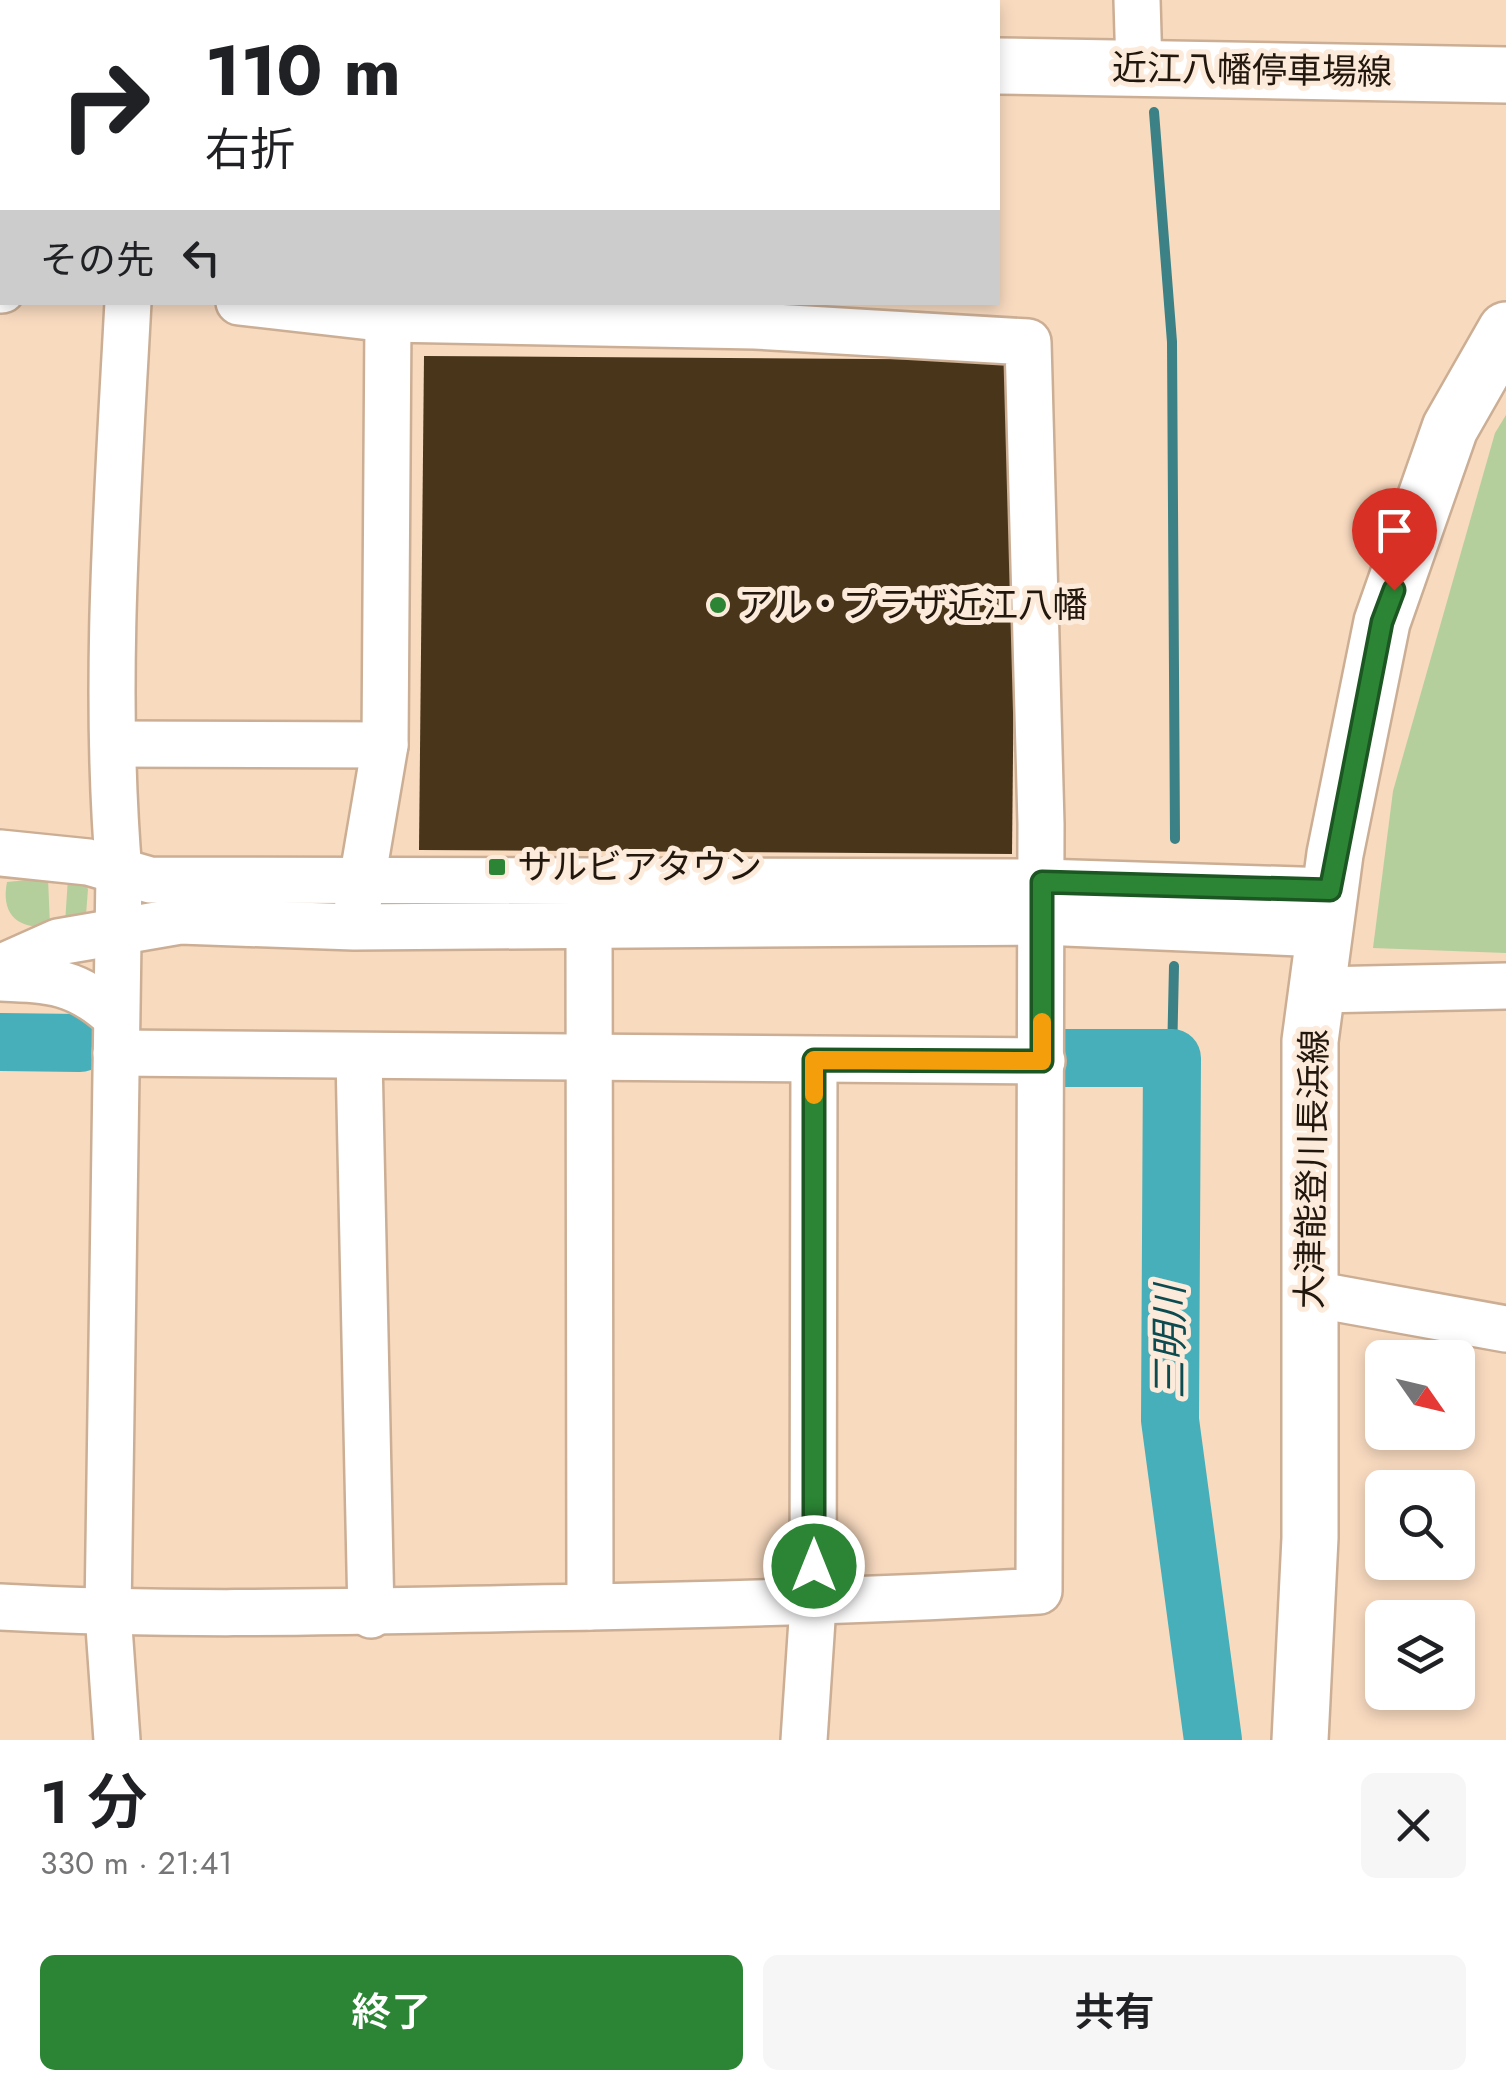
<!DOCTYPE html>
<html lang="ja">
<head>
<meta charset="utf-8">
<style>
  :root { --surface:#fff; --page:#f6f6f6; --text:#202124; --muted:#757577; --accent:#2b8534 }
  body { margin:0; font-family:Jost,"Noto Sans JP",sans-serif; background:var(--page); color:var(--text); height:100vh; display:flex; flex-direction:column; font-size:38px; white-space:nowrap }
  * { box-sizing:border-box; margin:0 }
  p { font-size:32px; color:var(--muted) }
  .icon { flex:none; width:55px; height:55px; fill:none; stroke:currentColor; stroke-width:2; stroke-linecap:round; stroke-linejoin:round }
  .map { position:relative; height:1740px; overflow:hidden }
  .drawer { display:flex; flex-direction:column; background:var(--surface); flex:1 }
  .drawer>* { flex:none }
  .top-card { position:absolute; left:0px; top:0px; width:1000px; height:305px; box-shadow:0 5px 15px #0003; background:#fff; color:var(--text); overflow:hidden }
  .needle { width:65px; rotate:124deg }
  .fabs { position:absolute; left:1365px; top:1340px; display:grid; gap:20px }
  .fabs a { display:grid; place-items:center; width:110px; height:110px; border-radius:15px; background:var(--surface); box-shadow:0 5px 15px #0003; font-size:50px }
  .pin { position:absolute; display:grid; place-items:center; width:85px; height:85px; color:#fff; margin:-102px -42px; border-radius:50% 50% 50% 0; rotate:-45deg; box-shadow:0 0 10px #0007 }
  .pin .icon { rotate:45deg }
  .me { position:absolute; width:110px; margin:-55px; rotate:0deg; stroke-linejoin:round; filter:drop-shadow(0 0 8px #0008) }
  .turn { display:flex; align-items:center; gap:35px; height:210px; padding:0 40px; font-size:45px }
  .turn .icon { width:130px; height:130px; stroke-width:2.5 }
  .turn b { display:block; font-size:70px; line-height:85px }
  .then { display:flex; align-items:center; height:95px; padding:0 40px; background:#0003; gap:20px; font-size:38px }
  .round { display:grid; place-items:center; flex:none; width:105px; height:105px; border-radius:15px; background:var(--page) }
  .overview { display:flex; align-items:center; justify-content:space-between; height:170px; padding:0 40px }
  h1 { font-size:60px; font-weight:600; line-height:75px }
  .primary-button { display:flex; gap:20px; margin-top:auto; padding:20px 40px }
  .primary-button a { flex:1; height:115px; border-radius:15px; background:var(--accent); color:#fff; font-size:40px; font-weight:600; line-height:115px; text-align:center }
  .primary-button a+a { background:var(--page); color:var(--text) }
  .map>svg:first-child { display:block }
  .green { fill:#b4cf9c }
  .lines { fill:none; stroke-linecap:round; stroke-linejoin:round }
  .stream { stroke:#3c8185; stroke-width:10 }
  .river { stroke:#47afb9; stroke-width:58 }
  .building { fill:#48351a }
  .minor-casing { stroke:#cbae94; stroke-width:50 }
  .major-casing { stroke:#cbae94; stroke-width:60 }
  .minor { stroke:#fff; stroke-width:45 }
  .major { stroke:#fff; stroke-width:55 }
  .route-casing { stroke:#1c5622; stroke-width:25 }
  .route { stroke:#2b8534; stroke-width:18 }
  .slow { stroke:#f59e0b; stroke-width:18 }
  .poi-dot { fill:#2b8534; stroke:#fceada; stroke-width:4 }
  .labels { text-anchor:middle; stroke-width:10; stroke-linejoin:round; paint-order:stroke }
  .street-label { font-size:35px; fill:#21170d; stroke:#fceada }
  .poi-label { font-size:35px; fill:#21170d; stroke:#fceada; text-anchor:start }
  .water-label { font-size:38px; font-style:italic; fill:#0c4b50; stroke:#fceada }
</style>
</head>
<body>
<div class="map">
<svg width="1506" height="1740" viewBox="0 0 1506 1740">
  <rect width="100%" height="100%" fill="#f8dabf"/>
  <!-- green -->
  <g class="green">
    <polygon points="1506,415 1506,953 1373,948 1393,791 1495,433"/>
    <polygon points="68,877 80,879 88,889 86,915 65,924"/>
    <path d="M48,878L50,926C21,930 0,917 7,882Z"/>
  </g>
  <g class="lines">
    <!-- stream -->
    <g class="stream">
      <polyline points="1154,112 1172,342 1175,839"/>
      <polyline points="1172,1058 1174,966"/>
    </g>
    <!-- river -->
    <g class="river">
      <polyline points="0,1042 80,1043"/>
      <polyline points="1056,1058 1172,1058 1170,1420 1213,1740"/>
    </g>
  </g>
  <!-- building -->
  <polygon class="building" points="424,356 1017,360 1012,854 419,850"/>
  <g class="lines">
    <defs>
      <g id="minor">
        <polyline points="1137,0 1139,69"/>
        <polyline points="126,2 126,0"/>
        <polyline points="0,290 2,290"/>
        <polyline points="113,744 385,745"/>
        <polyline points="0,853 88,862 150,880 1042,882 1330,891"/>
        <polyline points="357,910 385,745 388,319"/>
        <polyline points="589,926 590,1607"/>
        <polyline points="0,968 58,942 180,921 354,927 1042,922 1323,934"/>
        <path d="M0,978C52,980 77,981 116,1017"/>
        <polyline points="1319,990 1506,986"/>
        <polyline points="116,1053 1042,1061"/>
        <polyline points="359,1057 371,1615"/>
        <polyline points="1309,1297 1329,1297 1506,1329"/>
        <path d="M0,1607C198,1618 394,1610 592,1607C742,1604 889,1600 1039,1591L1041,824L1028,342L755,326L388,319L239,302"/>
        <path d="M117,1740L108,1613L119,873C103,684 118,492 128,302"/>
        <polyline points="804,1740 813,1605 814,1060"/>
      </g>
      <g id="major">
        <polyline points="0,46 2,46"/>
        <polyline points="998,66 1506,75"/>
        <polyline points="1300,1740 1310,1538 1310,1041 1335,854 1382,622 1450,428 1506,330"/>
      </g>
    </defs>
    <!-- minor casing -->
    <use href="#minor" class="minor-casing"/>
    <!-- major casing -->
    <use href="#major" class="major-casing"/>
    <!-- minor -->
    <use href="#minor" class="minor"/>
    <!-- major -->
    <use href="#major" class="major"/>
  </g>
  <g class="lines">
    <defs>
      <polyline id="route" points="814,1566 814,1060 1042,1061 1042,882 1330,890 1382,622 1394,590"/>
    </defs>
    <!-- route casing -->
    <use href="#route" class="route-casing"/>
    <!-- route -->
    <use href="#route" class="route"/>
    <!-- slow -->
    <polyline class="slow" points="814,1095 814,1060 1042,1061 1042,1022"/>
  </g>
  <!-- markers -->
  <g class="poi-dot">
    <circle cx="718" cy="605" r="10"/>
    <rect x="487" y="857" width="20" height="20" rx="5"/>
  </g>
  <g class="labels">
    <!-- street labels -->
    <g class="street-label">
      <text transform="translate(1252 70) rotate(1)" y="12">近江八幡停車場線</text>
      <text transform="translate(1312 1169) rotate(-89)" y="12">大津能登川長浜線</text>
    </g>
    <!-- poi labels -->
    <g class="poi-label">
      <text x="738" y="617">アル・プラザ近江八幡</text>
      <text x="517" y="879">サルビアタウン</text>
    </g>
    <!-- water labels -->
    <g class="water-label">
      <text transform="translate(1170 1342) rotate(-90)" y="13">三明川</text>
    </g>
  </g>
</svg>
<div class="fabs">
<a><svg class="needle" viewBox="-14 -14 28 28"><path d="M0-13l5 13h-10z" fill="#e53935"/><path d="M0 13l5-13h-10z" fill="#757577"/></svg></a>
<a><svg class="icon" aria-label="search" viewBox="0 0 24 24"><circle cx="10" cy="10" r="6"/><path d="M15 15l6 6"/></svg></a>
<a><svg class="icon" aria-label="layers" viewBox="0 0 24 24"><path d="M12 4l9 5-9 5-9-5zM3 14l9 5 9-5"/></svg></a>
</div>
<div class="pin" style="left:1394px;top:590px;background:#d93025"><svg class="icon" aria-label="arrive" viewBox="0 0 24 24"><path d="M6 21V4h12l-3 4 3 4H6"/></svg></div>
<svg class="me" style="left:814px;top:1566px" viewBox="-20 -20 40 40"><circle r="17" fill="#2b8534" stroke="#fff" stroke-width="3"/><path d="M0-11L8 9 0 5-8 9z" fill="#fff"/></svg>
<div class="top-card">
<div class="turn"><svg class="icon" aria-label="right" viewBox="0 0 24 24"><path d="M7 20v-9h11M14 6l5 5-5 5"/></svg><div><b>110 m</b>右折</div></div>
<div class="then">その先<svg class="icon" aria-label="left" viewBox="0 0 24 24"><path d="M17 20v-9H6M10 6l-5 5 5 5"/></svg></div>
</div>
</div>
<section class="drawer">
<div class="overview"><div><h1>1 分</h1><p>330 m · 21:41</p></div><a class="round"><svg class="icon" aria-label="close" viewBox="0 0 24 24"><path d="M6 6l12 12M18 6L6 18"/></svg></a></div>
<div class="primary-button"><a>終了</a><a>共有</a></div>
</section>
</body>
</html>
